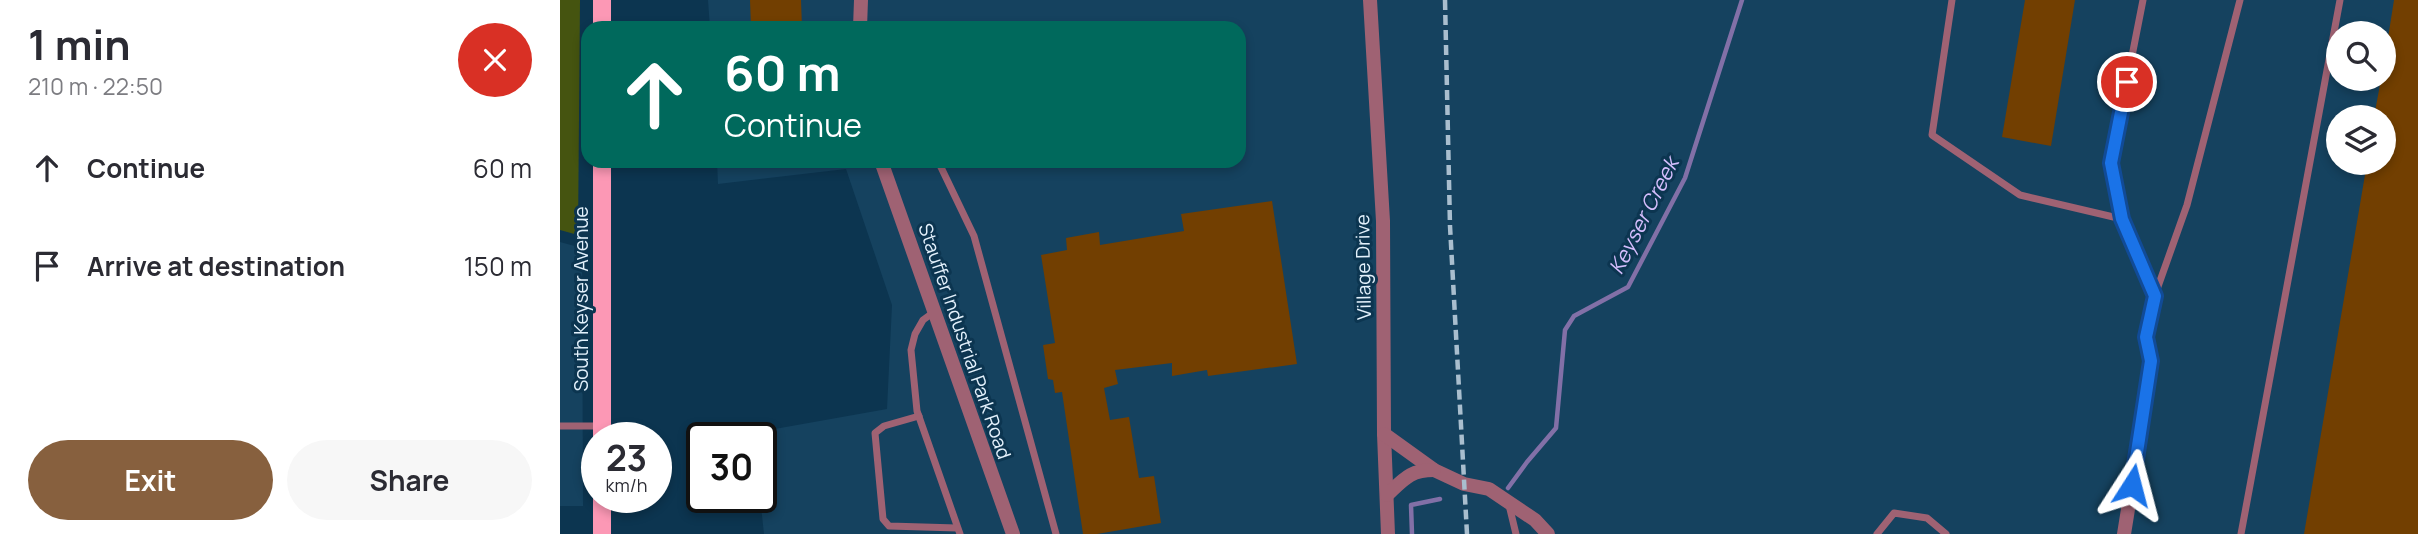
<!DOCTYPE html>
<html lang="en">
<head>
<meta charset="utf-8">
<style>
  :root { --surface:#fff; --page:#f7f7f7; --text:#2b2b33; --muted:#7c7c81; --accent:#87603e }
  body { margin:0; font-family:Manrope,sans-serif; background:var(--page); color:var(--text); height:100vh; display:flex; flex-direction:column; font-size:26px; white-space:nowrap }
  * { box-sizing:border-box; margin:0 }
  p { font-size:23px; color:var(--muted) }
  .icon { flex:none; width:38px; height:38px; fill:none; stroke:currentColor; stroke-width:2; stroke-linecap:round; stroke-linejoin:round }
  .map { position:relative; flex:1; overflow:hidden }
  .sheet { display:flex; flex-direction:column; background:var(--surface); width:560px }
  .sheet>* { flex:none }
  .banner { position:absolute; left:21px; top:21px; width:665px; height:147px; border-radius:21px; box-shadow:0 4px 10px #0003; background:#00695c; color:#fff; overflow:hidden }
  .buttons { position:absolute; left:1766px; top:21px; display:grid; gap:14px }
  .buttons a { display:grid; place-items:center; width:70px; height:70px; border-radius:50%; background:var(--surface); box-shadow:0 4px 10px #0003; font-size:35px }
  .speed { position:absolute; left:21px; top:422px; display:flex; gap:14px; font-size:35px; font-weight:700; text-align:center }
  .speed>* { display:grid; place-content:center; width:91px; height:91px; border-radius:50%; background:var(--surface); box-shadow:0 4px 10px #0003; line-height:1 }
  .speed small { font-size:18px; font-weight:400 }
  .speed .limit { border:4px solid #111; border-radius:10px; background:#fff; color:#111 }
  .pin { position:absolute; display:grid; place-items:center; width:60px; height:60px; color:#fff; margin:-30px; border:4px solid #fff; border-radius:50%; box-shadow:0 2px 7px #0007 }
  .me { position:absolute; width:77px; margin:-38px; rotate:9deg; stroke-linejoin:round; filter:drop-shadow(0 0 5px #0008) }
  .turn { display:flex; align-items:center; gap:24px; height:147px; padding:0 28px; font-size:32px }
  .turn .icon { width:91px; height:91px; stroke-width:2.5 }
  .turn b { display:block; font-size:49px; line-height:60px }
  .round { display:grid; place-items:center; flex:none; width:74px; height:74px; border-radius:37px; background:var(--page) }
  .summary { display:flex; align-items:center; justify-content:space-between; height:119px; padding:0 28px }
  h1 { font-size:42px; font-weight:700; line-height:52px }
  .action { display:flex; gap:14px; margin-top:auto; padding:14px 28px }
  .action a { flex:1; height:80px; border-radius:42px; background:var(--accent); color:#fff; font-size:28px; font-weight:700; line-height:80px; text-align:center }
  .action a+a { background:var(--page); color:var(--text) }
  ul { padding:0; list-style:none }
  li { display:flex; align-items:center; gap:21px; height:98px; padding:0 28px }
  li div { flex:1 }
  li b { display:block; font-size:26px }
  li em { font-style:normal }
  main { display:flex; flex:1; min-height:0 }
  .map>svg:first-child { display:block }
  .built { fill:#15425f; fill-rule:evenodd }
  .green { fill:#455410 }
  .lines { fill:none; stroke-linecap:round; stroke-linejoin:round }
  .stream { stroke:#8270a7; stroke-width:4.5 }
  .building { fill:#723f01 }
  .service { stroke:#9f6273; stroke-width:7 }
  .minor { stroke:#9f6273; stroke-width:14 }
  .primary { stroke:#fc98b5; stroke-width:18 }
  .rail { stroke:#a9bece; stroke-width:4.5; stroke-dasharray:10 5; stroke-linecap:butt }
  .route-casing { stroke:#114b97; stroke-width:18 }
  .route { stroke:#1a73e8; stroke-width:12 }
  .labels { text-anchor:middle; stroke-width:6; stroke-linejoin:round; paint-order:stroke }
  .street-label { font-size:19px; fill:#e3f1fc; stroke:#0c3550 }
  .water-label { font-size:21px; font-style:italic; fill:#d4bdfc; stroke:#0c3550 }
</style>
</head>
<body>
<main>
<section class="sheet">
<div class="summary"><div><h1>1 min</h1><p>210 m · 22:50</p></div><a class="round" style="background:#d93025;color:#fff"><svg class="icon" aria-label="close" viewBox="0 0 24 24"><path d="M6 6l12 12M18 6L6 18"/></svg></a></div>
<ul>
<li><svg class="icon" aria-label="ahead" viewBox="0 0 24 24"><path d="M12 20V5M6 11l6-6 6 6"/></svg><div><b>Continue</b></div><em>60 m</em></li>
<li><svg class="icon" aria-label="arrive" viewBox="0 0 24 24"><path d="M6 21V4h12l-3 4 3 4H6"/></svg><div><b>Arrive at destination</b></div><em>150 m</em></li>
</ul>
<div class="action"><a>Exit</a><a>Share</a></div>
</section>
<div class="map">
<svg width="1858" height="534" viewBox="0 0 1858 534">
  <rect width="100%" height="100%" fill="#0c3550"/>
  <!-- built -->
  <g class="built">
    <path d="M148,0H1858V534H204L200,497L201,438L193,437L192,433L327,409L332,305L286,169L158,184L157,161H679V28H150ZM1778,33H1824V79H1778ZM1778,117H1824V163H1778Z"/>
    <polygon points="0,242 22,248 23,506 0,506"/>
  </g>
  <!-- green -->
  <polygon class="green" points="0,0 20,0 18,235 0,230"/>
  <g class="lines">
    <!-- stream -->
    <g class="stream">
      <polyline points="948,488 967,462 996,428 1005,330 1014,316 1068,287 1125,178 1182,0"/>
      <polyline points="852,534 851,505 880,499"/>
    </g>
  </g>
  <!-- building -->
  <g class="building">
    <polygon points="190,0 241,0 242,28 191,28"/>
    <polygon points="1465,0 1515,0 1491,146 1442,137"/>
    <polygon points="1834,0 1858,0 1858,534 1744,534 1807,163 1824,163 1824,117 1814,117 1821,79 1824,79 1824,63"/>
    <polygon points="712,201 737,364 648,376 647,370 612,376 612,363 555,370 558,384 544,388 550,420 569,417 579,478 594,476 601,523 537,534 523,534 502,392 495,393 493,380 488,379 483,345 495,343 481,255 507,250 506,238 539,232 540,245 624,231 621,214"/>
  </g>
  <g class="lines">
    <!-- service -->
    <g class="service">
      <polyline points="1392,0 1372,135 1460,195 1562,219"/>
      <polyline points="1583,0 1551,163 1562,219 1595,296 1586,337 1592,361"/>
      <polyline points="378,161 414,236 496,534"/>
      <polyline points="1595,295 1627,205 1680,0"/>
      <polyline points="374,312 363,320 355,334 351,350 357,411 400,534"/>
      <polyline points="359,416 324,426 315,433 323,519 329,526 397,528"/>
      <polyline points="0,426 41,426"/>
      <polyline points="949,505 956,534"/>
      <polyline points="1317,534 1334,513 1367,518 1386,534"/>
      <polyline points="1681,534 1780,0"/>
    </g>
    <!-- minor -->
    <g class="minor">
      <polyline points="810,0 823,221 824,434 828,534"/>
      <polyline points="300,28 301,0"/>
      <polyline points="321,161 453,534"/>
      <polyline points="824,434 874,470 904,484 929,489 975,520 988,534"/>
      <path d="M827,495C844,479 850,470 874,470"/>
      <polyline points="1564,534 1592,361"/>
    </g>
    <!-- primary -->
    <g class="primary">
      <polyline points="42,28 42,0"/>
      <polyline points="42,438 42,161"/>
      <polyline points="42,534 42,497"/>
    </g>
    <!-- rail -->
    <polyline class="rail" points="885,0 890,226 907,534"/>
  </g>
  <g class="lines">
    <defs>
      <polyline id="route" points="1567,82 1551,163 1562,219 1595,296 1586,337 1591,361 1572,485"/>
    </defs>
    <!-- route casing -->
    <use href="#route" class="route-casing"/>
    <!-- route -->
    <use href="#route" class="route"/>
  </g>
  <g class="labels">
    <!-- street labels -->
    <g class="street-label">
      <text transform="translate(803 267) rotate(-91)" y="7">Village Drive</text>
      <text transform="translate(21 299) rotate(-90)" y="7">South Keyser Avenue</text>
      <text transform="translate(405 341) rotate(71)" y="7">Stauffer Industrial Park Road</text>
    </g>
    <!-- water labels -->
    <g class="water-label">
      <text transform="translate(1084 216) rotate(-63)" y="7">Keyser Creek</text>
    </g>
  </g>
</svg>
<div class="buttons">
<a><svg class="icon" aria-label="search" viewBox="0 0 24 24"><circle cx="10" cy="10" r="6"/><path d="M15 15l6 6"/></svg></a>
<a><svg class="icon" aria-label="layers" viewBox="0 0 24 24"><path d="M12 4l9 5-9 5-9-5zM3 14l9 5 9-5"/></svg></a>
</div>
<div class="speed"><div>23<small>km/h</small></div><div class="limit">30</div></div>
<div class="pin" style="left:1567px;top:82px;background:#d93025"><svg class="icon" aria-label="arrive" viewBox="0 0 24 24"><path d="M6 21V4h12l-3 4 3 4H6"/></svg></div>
<svg class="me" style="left:1572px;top:485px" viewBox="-20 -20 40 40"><path d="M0-17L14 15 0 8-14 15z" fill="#1a73e8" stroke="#fff" stroke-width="4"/></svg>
<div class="banner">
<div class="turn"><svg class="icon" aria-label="ahead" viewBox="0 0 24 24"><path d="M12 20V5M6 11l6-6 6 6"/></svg><div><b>60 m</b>Continue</div></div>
</div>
</div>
</main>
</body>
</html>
